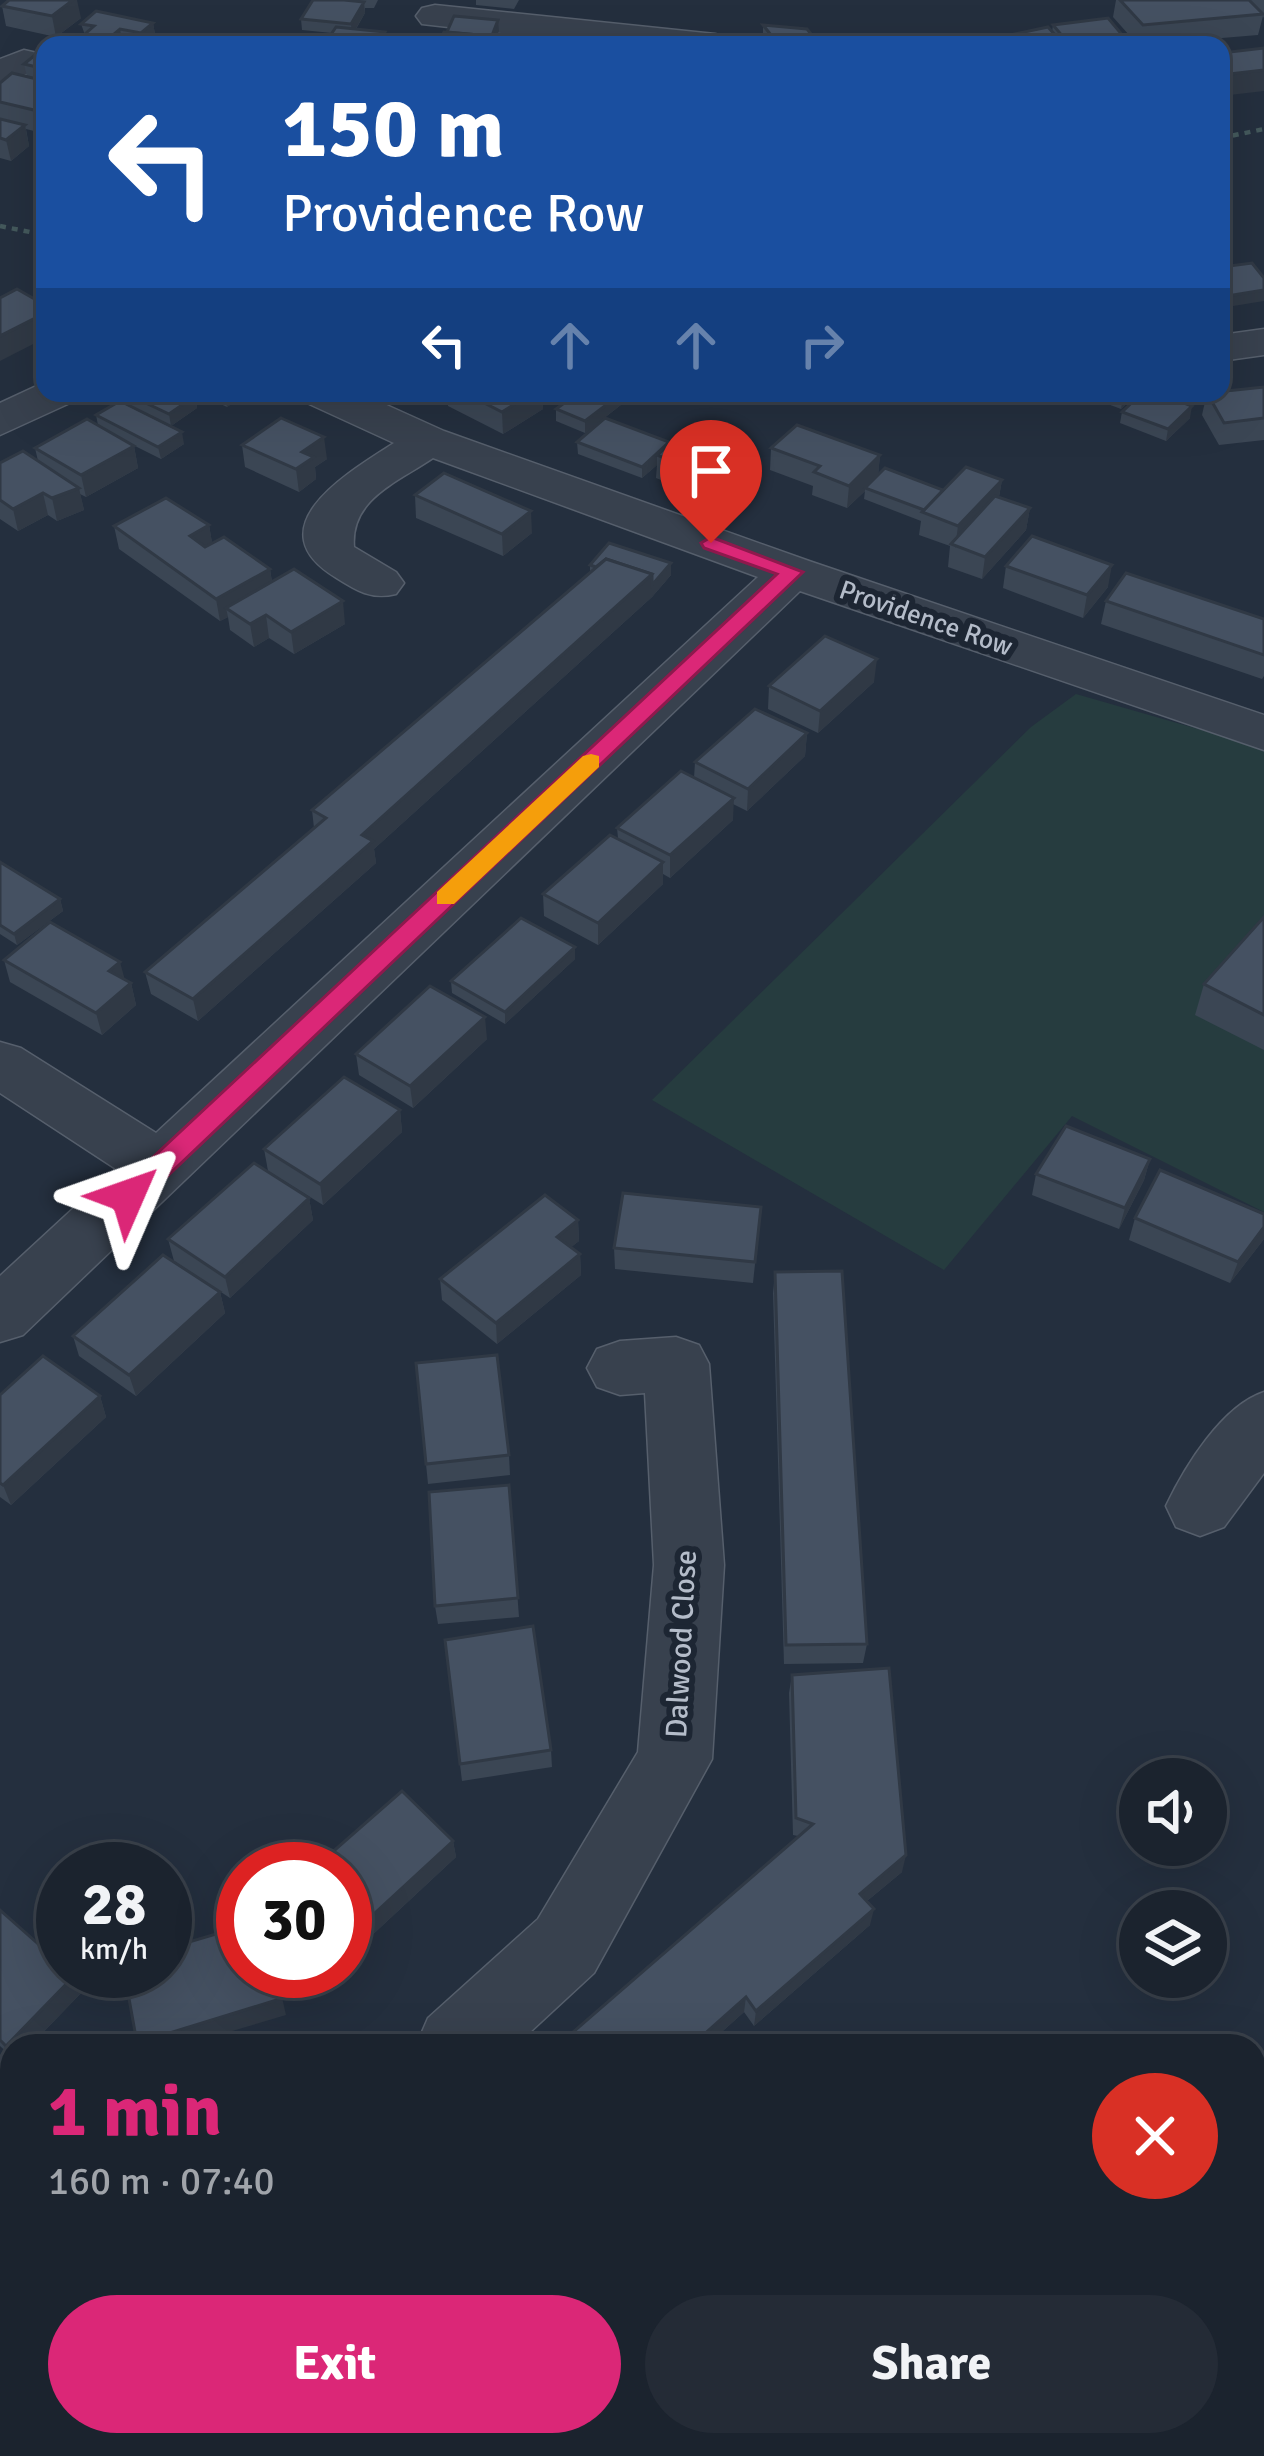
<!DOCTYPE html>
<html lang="en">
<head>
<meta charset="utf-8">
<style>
  :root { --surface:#1b232e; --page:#242b36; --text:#f1f3f6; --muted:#a0a4aa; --line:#39404a; --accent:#db2777 }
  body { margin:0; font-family:Signika,sans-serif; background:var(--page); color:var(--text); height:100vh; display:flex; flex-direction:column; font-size:45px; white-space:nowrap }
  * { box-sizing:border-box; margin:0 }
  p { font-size:39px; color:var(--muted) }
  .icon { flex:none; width:66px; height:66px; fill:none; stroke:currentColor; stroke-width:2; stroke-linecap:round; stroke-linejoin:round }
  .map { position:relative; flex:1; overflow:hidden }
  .side { position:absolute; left:0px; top:2034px; width:1266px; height:423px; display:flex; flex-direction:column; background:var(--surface); border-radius:36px 36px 0 0; box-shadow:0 12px 48px #0002,0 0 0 3px var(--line) }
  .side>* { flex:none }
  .banner { position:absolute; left:36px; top:36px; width:1194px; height:366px; border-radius:24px; box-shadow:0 12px 48px #0002,0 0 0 3px var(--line); background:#1a4fa0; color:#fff; overflow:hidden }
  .fabs { position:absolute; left:1119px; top:1758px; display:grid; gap:24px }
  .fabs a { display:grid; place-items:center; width:108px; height:108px; border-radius:50%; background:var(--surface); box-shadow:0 12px 48px #0002,0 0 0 3px var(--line); font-size:60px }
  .speed { position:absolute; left:36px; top:1842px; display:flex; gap:24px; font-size:60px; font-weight:700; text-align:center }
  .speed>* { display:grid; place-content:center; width:156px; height:156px; border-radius:50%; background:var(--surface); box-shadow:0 12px 48px #0002,0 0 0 3px var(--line); line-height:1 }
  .speed small { font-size:30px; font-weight:400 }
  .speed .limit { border:18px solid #d22; background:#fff; color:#111 }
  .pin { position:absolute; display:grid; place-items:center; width:102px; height:102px; color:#fff; margin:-123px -51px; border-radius:50% 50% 50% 0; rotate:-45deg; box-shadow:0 0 12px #0007 }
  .pin .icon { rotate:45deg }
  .me { position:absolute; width:132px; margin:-66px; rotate:47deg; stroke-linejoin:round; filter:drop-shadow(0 0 9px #0008) }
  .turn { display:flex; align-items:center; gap:42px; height:252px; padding:0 48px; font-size:54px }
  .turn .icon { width:156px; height:156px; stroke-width:2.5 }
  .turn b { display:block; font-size:84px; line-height:102px }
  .lanes { display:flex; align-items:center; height:114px; padding:0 48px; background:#0003; justify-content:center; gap:60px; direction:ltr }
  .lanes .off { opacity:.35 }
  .round { display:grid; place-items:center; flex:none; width:126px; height:126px; border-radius:63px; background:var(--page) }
  .overview { display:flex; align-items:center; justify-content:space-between; height:204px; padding:0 48px }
  h1 { font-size:72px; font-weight:700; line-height:90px; color:var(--accent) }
  .action { display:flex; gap:24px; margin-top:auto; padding:24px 48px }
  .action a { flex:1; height:138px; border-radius:72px; background:var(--accent); color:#fff; font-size:48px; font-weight:700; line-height:138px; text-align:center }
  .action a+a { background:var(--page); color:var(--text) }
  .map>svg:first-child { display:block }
  .green { fill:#263c3f }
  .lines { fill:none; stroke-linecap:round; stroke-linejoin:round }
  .minor-casing { stroke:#565f6c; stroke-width:3 }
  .path { stroke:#44595c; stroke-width:4.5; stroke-dasharray:6 6; stroke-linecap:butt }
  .minor { fill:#38414e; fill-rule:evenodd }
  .wall { fill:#3b4654 }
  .shaded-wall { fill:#303945 }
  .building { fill:#455162; stroke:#303945; stroke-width:3 }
  .route { fill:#db2777; stroke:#8e194d; stroke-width:3 }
  .slow { fill:#f59e0b }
  .labels { text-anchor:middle; stroke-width:12; stroke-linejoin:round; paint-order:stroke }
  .far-street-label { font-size:27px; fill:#b4bcc9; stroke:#1d2633 }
  .street-label { font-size:30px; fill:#b4bcc9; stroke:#1d2633 }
</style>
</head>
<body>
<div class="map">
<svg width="1264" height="2456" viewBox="0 0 1264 2456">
  <rect width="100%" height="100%" fill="#242f3e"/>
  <!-- green -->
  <polygon class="green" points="1076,694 1264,748 1264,1212 1072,1116 944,1270 652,1100 1031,727"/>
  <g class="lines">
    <defs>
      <g id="minor">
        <polygon points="435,5 715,34 728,37 734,45 607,45 422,24 416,16 422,8"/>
        <polygon points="24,50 37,53 43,61 37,69 0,86 0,59"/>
        <polygon points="1264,329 1264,355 1221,361 1221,335"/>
        <polygon points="45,382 45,393 77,393 70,403 0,435 0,403"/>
        <path d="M300,393H360L444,431L809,561L1264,715V750L800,591L23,1335L0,1342V1276L116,1169L0,1093V1042L21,1048L156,1133L758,577L433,458C398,482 350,499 354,547L396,572L404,583L396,594C371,600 357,591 335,577C254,527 349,472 394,443L307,403Z"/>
        <polygon points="676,1337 699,1345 709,1364 724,1565 712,1759 594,1973 515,2046 416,2046 428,2018 538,1919 638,1752 654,1565 645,1393 620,1395 597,1387 587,1368 597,1349 620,1341"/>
        <path d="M1264,1392V1473L1224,1527L1200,1536L1176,1527L1166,1506C1185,1466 1222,1406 1264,1392Z"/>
        <polygon points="0,2185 12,2190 12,2281 0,2276"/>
        <polygon points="166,2445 260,2445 265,2456 171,2456"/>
      </g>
    </defs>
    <!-- minor casing -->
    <use href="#minor" class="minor-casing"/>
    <!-- path -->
    <g class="path">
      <polyline points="1221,138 1264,129"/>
      <polyline points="0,226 45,235"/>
    </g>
    <!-- minor -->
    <use href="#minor" class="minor"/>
  </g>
  <!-- wall -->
  <g class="wall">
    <polygon points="313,0 378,0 374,8 365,8 365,13 356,29 386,43 385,45 324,45 332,33 302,30 301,19"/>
    <polygon points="476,0 519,0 514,9 476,5"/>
    <polygon points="1116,0 1264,0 1264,18 1263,16 1258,35 1138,45 1113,17"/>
    <polygon points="2,6 81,18 56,37 6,26"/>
    <polygon points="153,23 155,34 143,44 122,40 77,42 85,35 81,24"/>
    <polygon points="763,25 815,39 829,45 770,45 763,36"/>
    <polygon points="1053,25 1124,37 1122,45 963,45 1052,32"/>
    <polygon points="45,47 45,126 38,132 26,129 29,146 11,161 0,158 0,83 27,77 24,64"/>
    <polygon points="1264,387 1264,440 1219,445 1202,415 1207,393"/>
    <polygon points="197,393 247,393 227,407"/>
    <polygon points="447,393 542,393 543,409 503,434 448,406"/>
    <polygon points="631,393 631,397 585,433 556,421 556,409"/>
    <polygon points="1078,393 1138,393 1121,409"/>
    <polygon points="124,394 195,396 197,408 171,426 184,444 161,459 125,441 134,446 138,468 86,497 80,494 84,510 57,521 48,515 18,531 0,519 0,463 38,461 35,448 98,425 96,415 126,404"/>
    <polygon points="1122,412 1190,418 1166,441 1120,423"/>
    <polygon points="577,442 669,442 669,445 749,479 722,504 656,478 657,465 642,478 578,454"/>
    <polygon points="242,445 327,459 315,467 316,479 299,492 245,467"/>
    <polygon points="771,448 880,455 878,475 943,490 1002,480 999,497 1030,508 1026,530 982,579 948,567 950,546 919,535 921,521 864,499 865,491 847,508 812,495 813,486 770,470"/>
    <polygon points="415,495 532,533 503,556 416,518"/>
    <polygon points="209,525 212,543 270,569 272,582 345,624 294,654 269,638 254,647 230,630 228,617 220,621 119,549 114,526"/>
    <polygon points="671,563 671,575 652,597 374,849 376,863 198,1021 151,994 145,972 314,828 312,810 590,572 590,565"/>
    <polygon points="1006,566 1108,587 1083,618 1003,588"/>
    <polygon points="1106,601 1264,619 1264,676 1262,679 1101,624"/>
    <polygon points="874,682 818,733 768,709 769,686"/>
    <polygon points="807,733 805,756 747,811 733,804 733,820 670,878 663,874 663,884 598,945 544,916 543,894 618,838 617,828 694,778 695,762"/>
    <polygon points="0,862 60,899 63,911 17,945 0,934"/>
    <polygon points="1264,917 1264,1050 1195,1015 1204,984"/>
    <polygon points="575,947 575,959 505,1024 452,993 451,981"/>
    <polygon points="4,960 125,980 131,983 136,1005 102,1035 10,982"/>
    <polygon points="487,1039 413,1108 359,1075 356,1054"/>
    <polygon points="400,1110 402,1132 323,1205 268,1171 264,1149"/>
    <polygon points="1150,1159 1144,1180 1119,1229 1032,1195 1036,1174"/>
    <polygon points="309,1198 313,1220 230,1298 174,1261 168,1239"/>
    <polygon points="761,1207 753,1283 615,1269 614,1248"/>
    <polygon points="1264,1214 1264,1239 1230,1283 1129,1240 1135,1218"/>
    <polygon points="578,1220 579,1241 571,1247 580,1254 581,1275 497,1344 442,1300 440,1279"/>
    <polygon points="775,1272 867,1644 863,1663 784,1664 773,1293"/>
    <polygon points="220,1292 225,1313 136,1396 79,1356 73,1336"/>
    <polygon points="0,1395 100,1396 106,1417 11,1505 0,1497"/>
    <polygon points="509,1455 510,1475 428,1484 426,1464"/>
    <polygon points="509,1485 519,1617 438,1624 435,1606"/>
    <polygon points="445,1640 551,1750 552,1767 462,1781"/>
    <polygon points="792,1675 902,1872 867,1901 870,1925 754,2026 744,2012 706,2046 798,1836 793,1835 789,1693"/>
    <polygon points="453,1841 456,1857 355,1951 345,1940 345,1869"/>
    <polygon points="0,1910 74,1976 82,1992 30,2046 12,2046 12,2057 0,2046"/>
  </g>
  <!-- shaded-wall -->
  <g class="shaded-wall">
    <polygon points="68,0 77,0 81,18 56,37 52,16"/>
    <polygon points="364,2 365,13 352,35 351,24"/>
    <polygon points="498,20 499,31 493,45 487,45"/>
    <polygon points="153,23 155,34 143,44 141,33"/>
    <polygon points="120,29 122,40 116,45 101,45"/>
    <polygon points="1124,37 1122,45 1069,45 1069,44"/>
    <polygon points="1264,70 1264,91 1221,96 1221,75"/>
    <polygon points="45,101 45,126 38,132 34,110"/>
    <polygon points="25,125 29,146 11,161 6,140"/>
    <polygon points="1264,290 1264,301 1221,308 1221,297"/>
    <polygon points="45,313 45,338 0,361 0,336"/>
    <polygon points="224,393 247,393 227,407"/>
    <polygon points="532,393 542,393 543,409 503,434 502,412"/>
    <polygon points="622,393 631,393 631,397 585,433 585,421"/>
    <polygon points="1124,393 1138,393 1121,409"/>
    <polygon points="195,396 197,408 171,426 169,414"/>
    <polygon points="1192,406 1190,418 1166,441 1168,429"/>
    <polygon points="182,432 184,444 161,459 158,447"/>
    <polygon points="324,437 327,459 315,467 316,479 299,492 296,469 302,452"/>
    <polygon points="669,442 669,454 657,455 657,465 642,478 642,467"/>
    <polygon points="134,446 138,468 86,497 81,475"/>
    <polygon points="880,455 878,478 865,488 865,491 847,508 849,486"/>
    <polygon points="750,457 749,479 722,504 722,482"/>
    <polygon points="1002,480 998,502 955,548 958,526"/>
    <polygon points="79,488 84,510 57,521 52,498"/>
    <polygon points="43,493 48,515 18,531 13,509"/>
    <polygon points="1030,508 1026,530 982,579 985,557"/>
    <polygon points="531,511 532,533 503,556 502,534"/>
    <polygon points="209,525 213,548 194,559 190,536"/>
    <polygon points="671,563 671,575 652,597 652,585"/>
    <polygon points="1112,565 1108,587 1083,618 1087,595"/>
    <polygon points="270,569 273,592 226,608 228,617 220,621 216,599"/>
    <polygon points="652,574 652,597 374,849 376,863 198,1021 193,999 362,835"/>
    <polygon points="343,601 345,624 294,654 291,632"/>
    <polygon points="266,615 269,638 254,647 250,624"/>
    <polygon points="877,659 874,682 818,733 820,711"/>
    <polygon points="807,733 805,756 747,811 748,789"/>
    <polygon points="734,798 733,820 670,878 670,855"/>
    <polygon points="663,862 663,884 598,945 598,923"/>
    <polygon points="60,899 63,911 17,945 14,934"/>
    <polygon points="575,947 575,959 505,1024 505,1012"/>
    <polygon points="120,962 126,984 109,971"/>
    <polygon points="131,983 136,1005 102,1035 96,1013"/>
    <polygon points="485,1017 487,1039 413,1108 410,1086"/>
    <polygon points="400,1110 402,1132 323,1205 320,1184"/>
    <polygon points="1150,1159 1144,1180 1119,1229 1125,1208"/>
    <polygon points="309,1198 313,1220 230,1298 225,1277"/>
    <polygon points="578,1220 579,1241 558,1258 557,1237"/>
    <polygon points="1264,1227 1264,1239 1230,1283 1238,1262"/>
    <polygon points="580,1254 581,1275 497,1344 496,1323"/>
    <polygon points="220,1292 225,1313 136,1396 129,1375"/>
    <polygon points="100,1396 106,1417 11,1505 3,1485"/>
    <polygon points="453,1841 456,1857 355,1951 351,1935"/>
    <polygon points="906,1855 902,1872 856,1910 860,1894"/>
    <polygon points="874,1909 870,1925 754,2026 756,2011"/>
    <polygon points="274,1971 276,1971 286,2015 182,2046 138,2046 137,2043"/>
    <polygon points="74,1976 82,1992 30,2046 12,2046 12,2055 6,2046"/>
    <polygon points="746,1997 744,2012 706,2046 691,2046"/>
    <polygon points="497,2445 509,2445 498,2456 487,2456"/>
  </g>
  <!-- building -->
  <g class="building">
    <polygon points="9,0 73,0 52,16 2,6"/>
    <polygon points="313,0 344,0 364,2 351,24 301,19"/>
    <polygon points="1120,0 1249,0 1263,14 1143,25"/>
    <polygon points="96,11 153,23 141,33 120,29 101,45 77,41 94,26 81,24"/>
    <polygon points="454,16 498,20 491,38 491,36 447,32"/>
    <polygon points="1108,18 1124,37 1069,44 1053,25"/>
    <polygon points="763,25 807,29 815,39 779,45"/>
    <polygon points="336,27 385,32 377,45 324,45"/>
    <polygon points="1048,27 1064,45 963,45"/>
    <polygon points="444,32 491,36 487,45 437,45"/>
    <polygon points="603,35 674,41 673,45 601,45"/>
    <polygon points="823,38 829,45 787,44"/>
    <polygon points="54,40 102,45 48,45"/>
    <polygon points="45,47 45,69 24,64"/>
    <polygon points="1264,48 1264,70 1221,75 1221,53"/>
    <polygon points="12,73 45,81 45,101 34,110 0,102 0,83"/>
    <polygon points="0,119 25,125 6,140 0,138"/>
    <polygon points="1252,263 1264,278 1264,290 1221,297 1221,267"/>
    <polygon points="17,289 45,305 45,313 0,336 0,298"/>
    <polygon points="1264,387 1264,418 1224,423 1207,393"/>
    <polygon points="125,393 188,393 195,396 169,414"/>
    <polygon points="465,393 532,393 502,412"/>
    <polygon points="578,393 622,393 585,421 556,409"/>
    <polygon points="1142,393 1157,393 1192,406 1168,429 1122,412"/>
    <polygon points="120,401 182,432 158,447 96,415"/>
    <polygon points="281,418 324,437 302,452 314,457 296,469 242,445"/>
    <polygon points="605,418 669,442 642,467 577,442"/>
    <polygon points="87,419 134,446 81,475 35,448"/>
    <polygon points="797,425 880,455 849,486 814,472 820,466 771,448"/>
    <polygon points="685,431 750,457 722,482 657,455"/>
    <polygon points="23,451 79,488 52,498 43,493 13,509 0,500 0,463"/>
    <polygon points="966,467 1002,480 958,526 922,512"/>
    <polygon points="885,468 943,490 924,510 865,488"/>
    <polygon points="444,473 531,511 502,534 415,495"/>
    <polygon points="995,496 1030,508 985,557 951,544"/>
    <polygon points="166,498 209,525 190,536 205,547 224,537 270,569 216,599 114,526"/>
    <polygon points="1032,536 1112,565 1087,595 1006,566"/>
    <polygon points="609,543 671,563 652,585 652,574 606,559 596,567 590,565"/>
    <polygon points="606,559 652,574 362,835 373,841 193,999 145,972 326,818 312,810"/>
    <polygon points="294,569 343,601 291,632 266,615 250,624 226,608"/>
    <polygon points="1126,573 1264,619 1264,655 1106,601"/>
    <polygon points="825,636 877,659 820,711 769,686"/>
    <polygon points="755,709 807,733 748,789 695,762"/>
    <polygon points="681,771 734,798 670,855 617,828"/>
    <polygon points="610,835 663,862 598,923 543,894"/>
    <polygon points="0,862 60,899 14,934 0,925"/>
    <polygon points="1264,917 1264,1015 1204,984"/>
    <polygon points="521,918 575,947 505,1012 451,981"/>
    <polygon points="50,922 120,962 109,971 131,983 96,1013 4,960"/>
    <polygon points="430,986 485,1017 410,1086 356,1054"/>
    <polygon points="344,1077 400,1110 320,1184 264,1149"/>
    <polygon points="1066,1126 1150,1159 1125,1208 1036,1174"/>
    <polygon points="254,1163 309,1198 225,1277 168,1239"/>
    <polygon points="1160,1170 1264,1214 1264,1227 1238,1262 1135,1218"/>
    <polygon points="623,1193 761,1207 755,1262 614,1248"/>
    <polygon points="545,1195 578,1220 557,1237 580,1254 496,1323 440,1279"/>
    <polygon points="163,1255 220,1292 129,1375 73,1336"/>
    <polygon points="842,1271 867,1644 786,1645 775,1272"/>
    <polygon points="497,1355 509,1455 426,1464 416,1363"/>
    <polygon points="43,1356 100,1396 3,1485 0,1483 0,1395"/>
    <polygon points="509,1485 518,1598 435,1606 429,1492"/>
    <polygon points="533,1626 551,1750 460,1764 445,1640"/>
    <polygon points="889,1668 906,1855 860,1894 874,1909 756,2011 746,1997 691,2046 557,2046 813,1824 796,1818 792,1675"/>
    <polygon points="402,1791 453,1841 351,1935 345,1928 345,1869 313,1869"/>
    <polygon points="0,1910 63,1966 63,1971 68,1971 74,1976 6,2046 0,2040"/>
    <polygon points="243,1926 243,1971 274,1971 280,1999 137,2043 124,1971 165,1971 165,1949"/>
    <polygon points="405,2445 497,2445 487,2456 414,2456"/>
  </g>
  <!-- route -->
  <polygon class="route" points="711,537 803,572 138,1204 119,1204 115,1196 119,1189 777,574 704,548 701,543"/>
  <!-- slow -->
  <polygon class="slow" points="591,754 599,756 599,767 454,904 437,904 437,892 583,756"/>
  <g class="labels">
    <!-- far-street labels -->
    <g class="far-street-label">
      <text transform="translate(926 618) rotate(19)" y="9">Providence Row</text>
    </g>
    <!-- street labels -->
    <g class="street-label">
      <text transform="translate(681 1644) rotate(-87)" y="10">Dalwood Close</text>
    </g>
  </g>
</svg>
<div class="fabs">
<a><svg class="icon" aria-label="sound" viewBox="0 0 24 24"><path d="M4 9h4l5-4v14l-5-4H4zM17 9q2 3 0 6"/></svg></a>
<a><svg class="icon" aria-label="layers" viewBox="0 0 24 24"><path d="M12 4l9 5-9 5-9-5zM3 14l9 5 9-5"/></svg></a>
</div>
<div class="speed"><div>28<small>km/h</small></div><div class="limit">30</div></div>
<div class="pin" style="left:711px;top:543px;background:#d93025"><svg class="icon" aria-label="arrive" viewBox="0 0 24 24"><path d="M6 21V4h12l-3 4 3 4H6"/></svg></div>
<svg class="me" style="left:128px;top:1196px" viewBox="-20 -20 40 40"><path d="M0-17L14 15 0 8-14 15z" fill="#db2777" stroke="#fff" stroke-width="4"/></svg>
<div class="banner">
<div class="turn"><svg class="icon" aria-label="left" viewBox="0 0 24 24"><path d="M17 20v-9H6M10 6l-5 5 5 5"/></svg><div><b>150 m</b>Providence Row</div></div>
<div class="lanes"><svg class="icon" aria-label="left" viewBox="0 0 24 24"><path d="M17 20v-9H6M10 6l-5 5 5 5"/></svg><svg class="icon off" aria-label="ahead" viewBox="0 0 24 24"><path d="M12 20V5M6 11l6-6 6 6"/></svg><svg class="icon off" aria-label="ahead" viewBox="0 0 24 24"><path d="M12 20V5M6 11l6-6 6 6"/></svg><svg class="icon off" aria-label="right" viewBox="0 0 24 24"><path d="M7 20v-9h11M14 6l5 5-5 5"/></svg></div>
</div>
<section class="side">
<div class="overview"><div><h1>1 min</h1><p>160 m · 07:40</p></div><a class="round" style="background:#d93025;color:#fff"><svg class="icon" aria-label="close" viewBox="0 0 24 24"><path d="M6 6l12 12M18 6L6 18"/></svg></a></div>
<div class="action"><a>Exit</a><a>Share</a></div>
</section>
</div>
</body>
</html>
